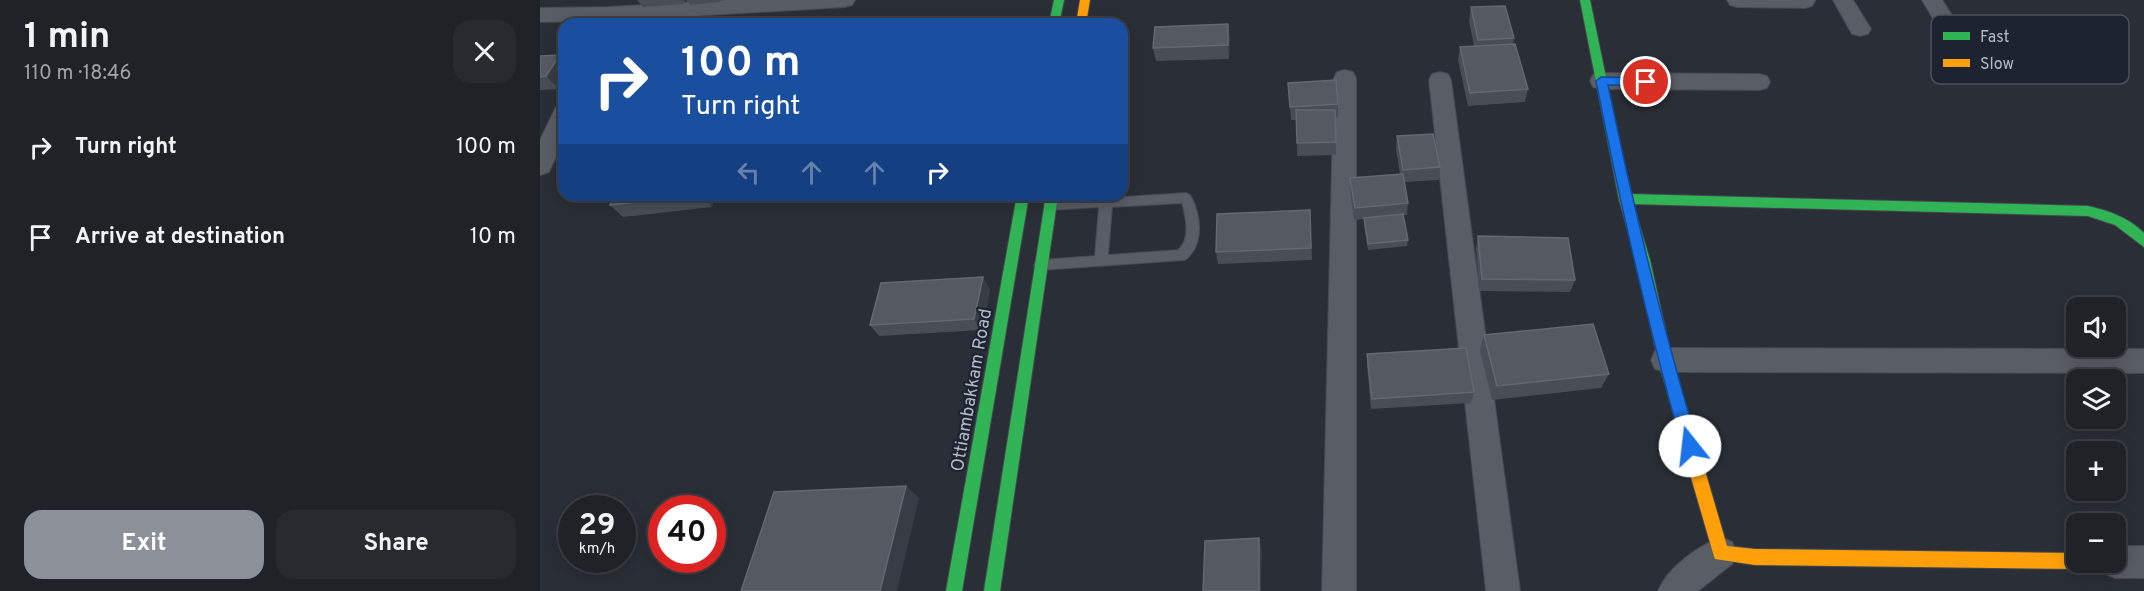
<!DOCTYPE html>
<html lang="en">
<head>
<meta charset="utf-8">
<style>
  :root { --surface:#202228; --page:#282a30; --text:#f1f3f6; --muted:#a2a4a8; --line:#3d3f45; --accent:#8c9099 }
  body { margin:0; font-family:Overpass,sans-serif; background:var(--page); color:var(--text); height:100vh; display:flex; flex-direction:column; font-size:22px; white-space:nowrap }
  * { box-sizing:border-box; margin:0 }
  p { font-size:20px; color:var(--muted) }
  .icon { flex:none; width:33px; height:33px; fill:none; stroke:currentColor; stroke-width:2; stroke-linecap:round; stroke-linejoin:round }
  .map { position:relative; flex:1; overflow:hidden }
  .details { display:flex; flex-direction:column; background:var(--surface); width:540px }
  .details>* { flex:none }
  .hud { position:absolute; left:18px; top:18px; width:570px; height:183px; border-radius:18px; box-shadow:0 3px 15px #0003,0 0 0 2px var(--line); background:#1a4fa0; color:#fff; overflow:hidden }
  .tools { position:absolute; left:1526px; top:297px; display:grid; gap:12px }
  .tools a { display:grid; place-items:center; width:60px; height:60px; border-radius:12px; background:var(--surface); box-shadow:0 3px 15px #0003,0 0 0 2px var(--line); font-size:30px }
  .speed { position:absolute; left:18px; top:495px; display:flex; gap:12px; font-size:30px; font-weight:700; text-align:center }
  .speed>* { display:grid; place-content:center; width:78px; height:78px; border-radius:50%; background:var(--surface); box-shadow:0 3px 15px #0003,0 0 0 2px var(--line); line-height:1 }
  .speed small { font-size:15px; font-weight:400 }
  .speed .limit { border:9px solid #d22; background:#fff; color:#111 }
  .pin { position:absolute; display:grid; place-items:center; width:51px; height:51px; color:#fff; margin:-26px; border:3px solid #fff; border-radius:50%; box-shadow:0 2px 6px #0007 }
  .me { position:absolute; width:66px; margin:-33px; rotate:344deg; stroke-linejoin:round; filter:drop-shadow(0 0 4px #0008) }
  .turn { display:flex; align-items:center; gap:21px; height:126px; padding:0 24px; font-size:27px }
  .turn .icon { width:78px; height:78px; stroke-width:2.5 }
  .turn b { display:block; font-size:42px; line-height:51px }
  .lanes { display:flex; align-items:center; height:57px; padding:0 24px; background:#0003; justify-content:center; gap:30px; direction:ltr }
  .lanes .off { opacity:.35 }
  .round { display:grid; place-items:center; flex:none; width:63px; height:63px; border-radius:18px; background:var(--page) }
  .head { display:flex; align-items:center; justify-content:space-between; height:102px; padding:0 24px }
  h1 { font-size:36px; font-weight:700; line-height:45px }
  .button { display:flex; gap:12px; margin-top:auto; padding:12px 24px }
  .button a { flex:1; height:69px; border-radius:18px; background:var(--accent); color:#fff; font-size:24px; font-weight:700; line-height:69px; text-align:center }
  .button a+a { background:var(--page); color:var(--text) }
  ul { padding:0; list-style:none }
  li { display:flex; align-items:center; gap:18px; height:90px; padding:0 24px }
  li div { flex:1 }
  li b { display:block; font-size:22px }
  li em { font-style:normal }
  main { display:flex; flex:1; min-height:0 }
  .map>svg:first-child { display:block }
  .lines { fill:none; stroke-linecap:round; stroke-linejoin:round }
  .lane-casing { stroke:#46494f; stroke-width:2 }
  .street-casing { stroke:#46494f; stroke-width:2 }
  .fast-casing { stroke:#46494f; stroke-width:2 }
  .slow-casing { stroke:#46494f; stroke-width:2 }
  .lane { fill:#595d64; fill-rule:evenodd }
  .street { fill:#595d64; fill-rule:evenodd }
  .fast { fill:#30b455; fill-rule:evenodd }
  .slow { fill:#ff9f0a; fill-rule:evenodd }
  .wall { fill:#494d55 }
  .shaded-wall { fill:#383c43 }
  .building { fill:#555961; stroke:#646871; stroke-width:1.5 }
  .route { fill:#1a73e8; stroke:#114b97; stroke-width:1.5 }
  .labels { text-anchor:middle; stroke-width:4.5; stroke-linejoin:round; paint-order:stroke }
  .street-label { font-size:18px; fill:#b4bac7; stroke:#1d2430 }
  .key { fill:#1d2430; stroke:#4a515d; stroke-width:1.5 }
  .key-label { font-size:16px; fill:#b4bac7 }
</style>
</head>
<body>
<main>
<section class="details">
<div class="head"><div><h1>1 min</h1><p>110 m · 18:46</p></div><a class="round"><svg class="icon" aria-label="close" viewBox="0 0 24 24"><path d="M6 6l12 12M18 6L6 18"/></svg></a></div>
<ul>
<li><svg class="icon" aria-label="right" viewBox="0 0 24 24"><path d="M7 20v-9h11M14 6l5 5-5 5"/></svg><div><b>Turn right</b></div><em>100 m</em></li>
<li><svg class="icon" aria-label="arrive" viewBox="0 0 24 24"><path d="M6 21V4h12l-3 4 3 4H6"/></svg><div><b>Arrive at destination</b></div><em>10 m</em></li>
</ul>
<div class="button"><a>Exit</a><a>Share</a></div>
</section>
<div class="map">
<svg width="1604" height="591" viewBox="0 0 1604 591">
  <rect width="100%" height="100%" fill="#2a2e36"/>
  <g class="lines">
    <defs>
      <path id="lane" d="M646,193L650,195C661,214 665,245 645,260L501,270L496,269L494,265L496,261L501,260L555,256L559,207L510,210L506,208L504,205L506,202ZM642,203C646,217 651,240 638,250L568,255L572,207Z"/>
      <g id="street">
        <polygon points="190,0 315,0 312,5 305,7 68,21 0,22 0,8 68,7"/>
        <polygon points="1187,0 1275,0 1275,1 1272,6 1265,8 1197,7 1190,5"/>
        <polygon points="1293,0 1313,0 1331,29 1328,34 1320,36 1312,34"/>
        <polygon points="1382,0 1402,0 1426,37 1423,42 1415,44 1407,42"/>
        <polygon points="805,70 813,72 816,78 816,591 782,591 794,78 797,72"/>
        <polygon points="900,72 908,74 911,80 980,591 946,591 889,80 892,74"/>
        <polygon points="1061,73 1219,74 1227,76 1230,82 1227,88 1219,90 1061,89 1053,87 1050,81 1053,75"/>
        <polygon points="24,105 24,139 9,172 0,175 0,140 16,107"/>
        <polygon points="1125,348 1604,349 1604,373 1125,372 1115,369 1111,360 1115,351"/>
        <path d="M1181,537L1192,542L1197,553L1192,564L1158,591H1118C1128,567 1157,547 1181,537Z"/>
        <polygon points="1575,546 1604,546 1604,578 1575,578 1564,573 1559,562 1575,562"/>
      </g>
      <g id="fast">
        <polygon points="514,0 524,0 519,24 509,24"/>
        <path d="M1040,0H1050L1090,194L1548,206C1569,211 1588,217 1604,233V247L1575,225L1548,216L1093,204L1110,260L1132,360L1166,474L1163,479L1158,481L1153,479L1118,360L1096,260L1079,199Z"/>
        <polygon points="477,195 489,195 422,591 406,591"/>
        <polygon points="506,195 518,195 460,591 444,591"/>
      </g>
      <g id="slow">
        <polygon points="540,0 550,0 546,24 536,24"/>
        <polygon points="1158,467 1163,469 1166,474 1187,546 1215,549 1536,553 1536,562 1543,562 1542,567 1536,569 1215,565 1175,559 1173,553 1150,474 1153,469"/>
      </g>
    </defs>
    <!-- lane casing -->
    <use href="#lane" class="lane-casing"/>
    <!-- street casing -->
    <use href="#street" class="street-casing"/>
    <!-- fast casing -->
    <use href="#fast" class="fast-casing"/>
    <!-- slow casing -->
    <use href="#slow" class="slow-casing"/>
    <!-- lane -->
    <use href="#lane" class="lane"/>
    <!-- street -->
    <use href="#street" class="street"/>
    <!-- fast -->
    <use href="#fast" class="fast"/>
    <!-- slow -->
    <use href="#slow" class="slow"/>
  </g>
  <!-- wall -->
  <g class="wall">
    <polygon points="97,0 145,0 143,4 103,7"/>
    <polygon points="146,0 181,0 180,2 150,5"/>
    <polygon points="931,7 974,38 973,44 988,89 985,102 928,106 918,60 920,47 934,46 929,21"/>
    <polygon points="690,38 689,59 616,61 613,48"/>
    <polygon points="0,56 19,89 0,90"/>
    <polygon points="748,83 798,104 798,117 795,118 796,155 757,156 757,120 751,120"/>
    <polygon points="857,136 900,167 899,180 865,182 868,203 867,215 863,215 868,240 867,246 828,250 824,224 824,219 814,220 810,190 810,178 860,174 856,149"/>
    <polygon points="74,195 175,195 172,207 83,217 70,205"/>
    <polygon points="770,210 772,260 678,264 676,252"/>
    <polygon points="938,236 1035,280 1030,292 939,291 936,248"/>
    <polygon points="450,289 442,330 339,336 330,325"/>
    <polygon points="944,335 1069,374 1061,388 952,400 940,350"/>
    <polygon points="827,354 934,392 931,403 831,409 827,365"/>
  </g>
  <!-- shaded-wall -->
  <g class="shaded-wall">
    <polygon points="688,24 690,38 689,59 688,45"/>
    <polygon points="20,55 24,59 24,82 19,89 6,76"/>
    <polygon points="161,195 175,195 172,207"/>
    <polygon points="443,277 450,289 442,330 434,319"/>
    <polygon points="366,486 379,498 357,591 340,591"/>
    <polygon points="719,538 722,549 721,591 719,591"/>
  </g>
  <!-- building -->
  <g class="building">
    <polygon points="965,6 974,38 938,40 931,7"/>
    <polygon points="404,18 403,24 363,24 364,22"/>
    <polygon points="688,24 688,45 613,48 615,27"/>
    <polygon points="975,44 988,89 930,93 920,47"/>
    <polygon points="20,55 6,76 0,77 0,56"/>
    <polygon points="796,80 798,104 750,107 748,83"/>
    <polygon points="756,110 795,110 796,142 757,143"/>
    <polygon points="893,134 900,167 863,170 857,136"/>
    <polygon points="863,174 868,203 815,208 810,178"/>
    <polygon points="74,195 155,195 70,205"/>
    <polygon points="770,210 771,248 676,252 677,214"/>
    <polygon points="863,214 868,240 828,244 824,218"/>
    <polygon points="938,236 1028,238 1035,280 942,279"/>
    <polygon points="443,277 434,319 330,325 341,283"/>
    <polygon points="1053,324 1069,374 957,386 944,335"/>
    <polygon points="926,348 934,392 832,399 827,354"/>
    <polygon points="366,486 340,591 201,591 234,492"/>
    <polygon points="719,538 719,591 663,591 665,541"/>
  </g>
  <!-- route -->
  <path class="route" d="M1061,77L1106,78L1112,82L1106,86L1068,85C1093,207 1123,327 1158,446L1155,451L1150,453L1145,451L1142,446C1108,326 1080,204 1056,81Z"/>
  <g class="labels">
    <!-- street labels -->
    <g class="street-label">
      <text transform="translate(431 390) rotate(-80)" y="6">Ottiambakkam Road</text>
    </g>
  </g>
  <!-- legend -->
  <rect x="1391" y="15" width="198" height="69" rx="9" class="key"/>
  <rect x="1403" y="32" width="27" height="8" fill="#30b455"/>
  <rect x="1403" y="59" width="27" height="8" fill="#ff9f0a"/>
  <g class="key-label">
    <text x="1440" y="42">Fast</text>
    <text x="1440" y="69">Slow</text>
  </g>
</svg>
<div class="tools">
<a><svg class="icon" aria-label="sound" viewBox="0 0 24 24"><path d="M4 9h4l5-4v14l-5-4H4zM17 9q2 3 0 6"/></svg></a>
<a><svg class="icon" aria-label="layers" viewBox="0 0 24 24"><path d="M12 4l9 5-9 5-9-5zM3 14l9 5 9-5"/></svg></a>
<a>+</a>
<a>−</a>
</div>
<div class="speed"><div>29<small>km/h</small></div><div class="limit">40</div></div>
<div class="pin" style="left:1106px;top:82px;background:#d93025"><svg class="icon" aria-label="arrive" viewBox="0 0 24 24"><path d="M6 21V4h12l-3 4 3 4H6"/></svg></div>
<svg class="me" style="left:1150px;top:446px" viewBox="-20 -20 40 40"><circle r="19" fill="#fff"/><path d="M0-13L10 11 0 6-10 11z" fill="#1a73e8"/></svg>
<div class="hud">
<div class="turn"><svg class="icon" aria-label="right" viewBox="0 0 24 24"><path d="M7 20v-9h11M14 6l5 5-5 5"/></svg><div><b>100 m</b>Turn right</div></div>
<div class="lanes"><svg class="icon off" aria-label="left" viewBox="0 0 24 24"><path d="M17 20v-9H6M10 6l-5 5 5 5"/></svg><svg class="icon off" aria-label="ahead" viewBox="0 0 24 24"><path d="M12 20V5M6 11l6-6 6 6"/></svg><svg class="icon off" aria-label="ahead" viewBox="0 0 24 24"><path d="M12 20V5M6 11l6-6 6 6"/></svg><svg class="icon" aria-label="right" viewBox="0 0 24 24"><path d="M7 20v-9h11M14 6l5 5-5 5"/></svg></div>
</div>
</div>
</main>
</body>
</html>
